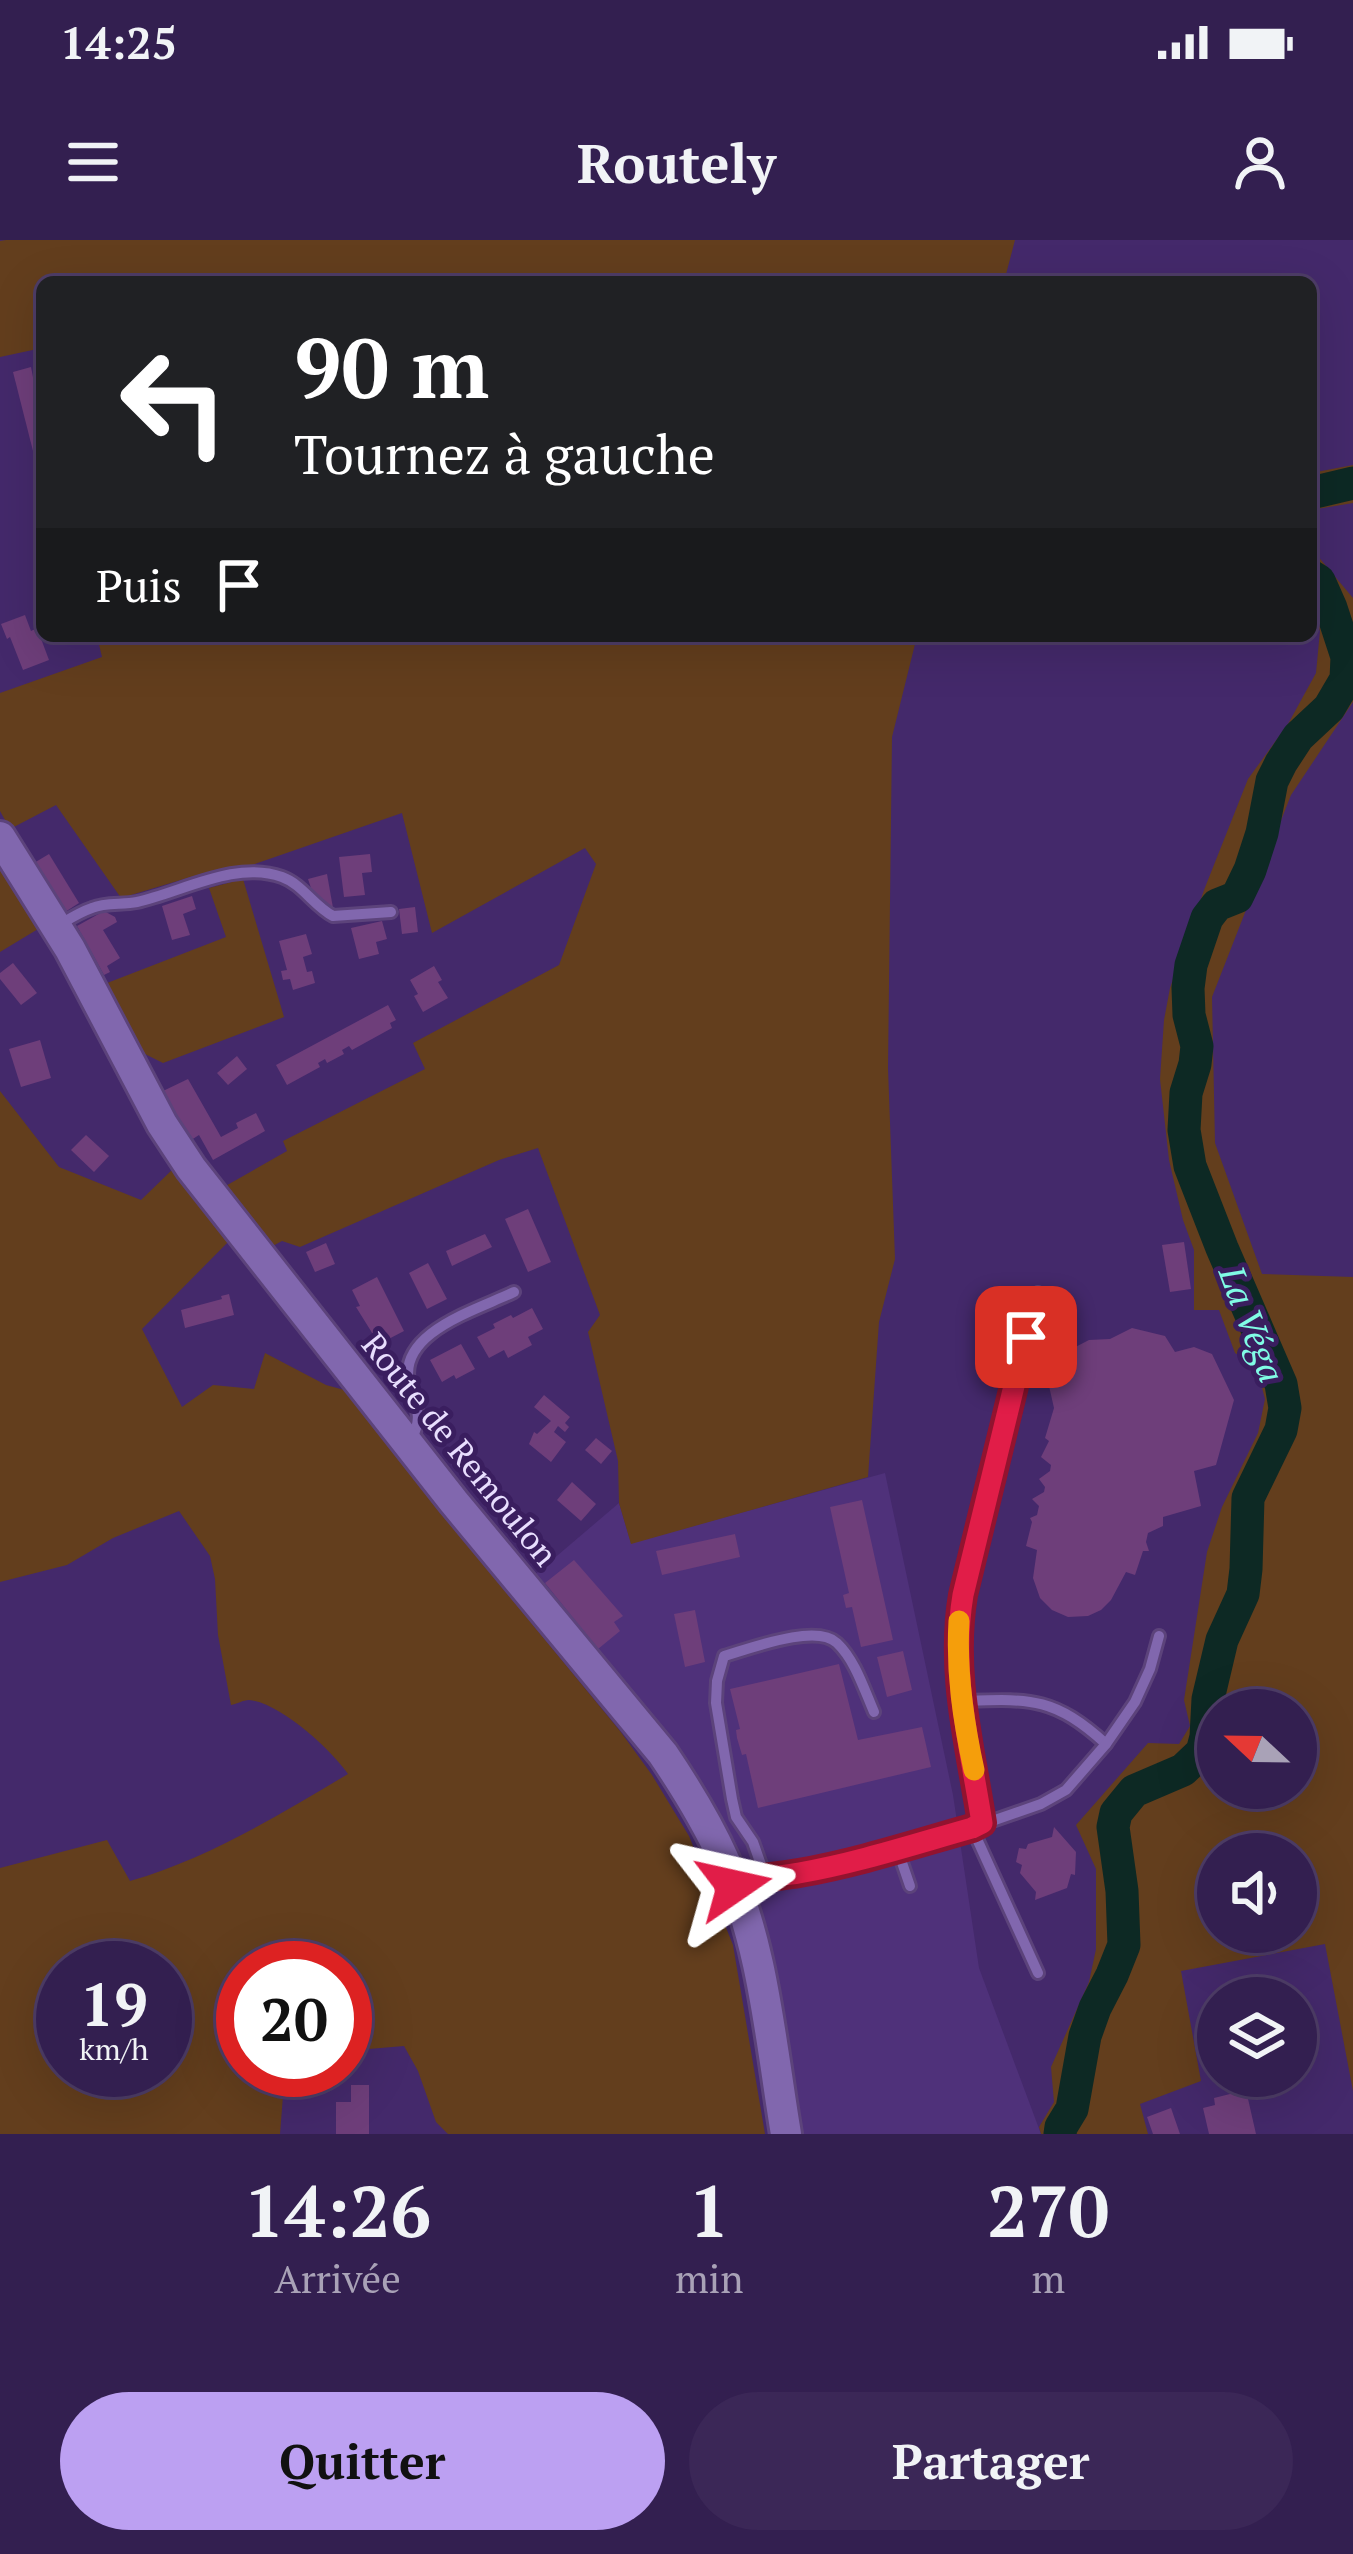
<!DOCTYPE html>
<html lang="fr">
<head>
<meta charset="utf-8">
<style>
  :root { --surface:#331f50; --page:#3b2757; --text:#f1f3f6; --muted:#a9a2b7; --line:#4e3d67; --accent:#bca0f2 }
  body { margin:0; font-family:"PT Serif",serif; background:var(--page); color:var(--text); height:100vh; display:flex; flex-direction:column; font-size:45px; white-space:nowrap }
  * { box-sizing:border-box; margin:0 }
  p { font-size:39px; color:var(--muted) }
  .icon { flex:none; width:66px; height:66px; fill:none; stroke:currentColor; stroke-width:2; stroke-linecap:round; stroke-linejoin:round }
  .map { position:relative; height:1894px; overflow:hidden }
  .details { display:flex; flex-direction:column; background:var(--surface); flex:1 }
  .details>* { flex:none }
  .banner { position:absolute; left:36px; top:36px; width:1281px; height:366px; border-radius:18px; box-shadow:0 12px 48px #0002,0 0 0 3px var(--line); background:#202124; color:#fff; overflow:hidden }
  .needle { width:78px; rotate:292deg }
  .fabs { position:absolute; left:1197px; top:1449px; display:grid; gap:24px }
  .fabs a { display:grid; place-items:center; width:120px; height:120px; border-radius:50%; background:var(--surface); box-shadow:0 12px 48px #0002,0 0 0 3px var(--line); font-size:60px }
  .speed { position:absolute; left:36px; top:1701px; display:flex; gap:24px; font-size:60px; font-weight:700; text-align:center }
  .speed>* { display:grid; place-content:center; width:156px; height:156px; border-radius:50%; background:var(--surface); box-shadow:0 12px 48px #0002,0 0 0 3px var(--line); line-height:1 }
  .speed small { font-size:30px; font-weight:400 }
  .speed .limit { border:18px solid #d22; background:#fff; color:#111 }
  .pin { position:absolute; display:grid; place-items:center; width:102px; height:102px; color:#fff; margin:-51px; border-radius:24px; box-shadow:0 6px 18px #0006 }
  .me { position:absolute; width:132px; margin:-66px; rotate:79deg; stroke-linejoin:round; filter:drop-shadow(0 0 9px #0008) }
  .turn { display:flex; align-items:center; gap:42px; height:252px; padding:0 60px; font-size:54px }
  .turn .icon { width:156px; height:156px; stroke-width:2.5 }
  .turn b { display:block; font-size:84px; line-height:102px }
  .then { display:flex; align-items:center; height:114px; padding:0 60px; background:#0003; gap:24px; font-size:45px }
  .eta { display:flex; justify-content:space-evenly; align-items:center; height:204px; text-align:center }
  .eta b { font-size:72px; font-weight:600; line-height:84px }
  .button { display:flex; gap:24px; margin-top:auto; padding:24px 60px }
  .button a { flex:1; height:138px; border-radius:72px; background:var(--accent); color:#111; font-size:48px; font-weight:600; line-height:138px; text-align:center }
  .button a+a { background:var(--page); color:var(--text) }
  .status { display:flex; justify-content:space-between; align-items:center; height:84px; padding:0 60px; background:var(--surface); direction:ltr }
  .status svg { height:33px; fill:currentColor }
  header { display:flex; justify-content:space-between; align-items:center; height:156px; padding:0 60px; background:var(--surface); font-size:54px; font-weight:600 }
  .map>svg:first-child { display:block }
  .built { fill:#4f317a }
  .green { fill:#633e1d; fill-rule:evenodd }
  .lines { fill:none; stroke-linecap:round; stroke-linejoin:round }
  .river { stroke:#0d2924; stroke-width:33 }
  .building { fill:#6e3e7a }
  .lane-casing { stroke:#5c437b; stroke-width:16 }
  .secondary-casing { stroke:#5c437b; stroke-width:36 }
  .lane { stroke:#8167ae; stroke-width:10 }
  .secondary { stroke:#8167ae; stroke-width:30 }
  .route-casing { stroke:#92132f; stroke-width:30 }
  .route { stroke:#e11d48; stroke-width:21 }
  .slow { stroke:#f59e0b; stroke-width:21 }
  .labels { text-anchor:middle; stroke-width:10; stroke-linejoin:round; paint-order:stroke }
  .street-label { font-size:33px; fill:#e8defe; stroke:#3a1e5f }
  .water-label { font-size:36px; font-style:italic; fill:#80fce5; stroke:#3a1e5f }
</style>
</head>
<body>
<div class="status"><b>14:25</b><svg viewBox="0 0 49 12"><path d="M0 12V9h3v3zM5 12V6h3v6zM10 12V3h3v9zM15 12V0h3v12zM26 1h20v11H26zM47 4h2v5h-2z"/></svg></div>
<header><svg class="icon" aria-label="menu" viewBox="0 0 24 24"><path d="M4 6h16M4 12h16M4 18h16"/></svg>Routely<svg class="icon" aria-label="person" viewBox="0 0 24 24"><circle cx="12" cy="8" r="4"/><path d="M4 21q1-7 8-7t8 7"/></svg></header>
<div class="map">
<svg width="1353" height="1894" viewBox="0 0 1353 1894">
  <rect width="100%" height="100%" fill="#44296b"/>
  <!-- built -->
  <polygon class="built" points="885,1233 953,1555 979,1728 1041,1894 797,1894 760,1680 745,1629 729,1593 699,1542 671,1502 531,1338 619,1263 631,1303"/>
  <!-- green -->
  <g class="green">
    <polygon points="6,0 1015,0 1004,42 42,42 42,108 0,117 0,1"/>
    <polygon points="1353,225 1353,263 1311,270 1311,233"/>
    <path d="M1311,308L1353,358V462L1291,555L1212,757L1215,903L1262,1034L1353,1037V1851L1325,1704L1181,1731L1201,1841L1140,1864L1148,1894H1041L1039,1887L1054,1862L1051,1827L1089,1742L1096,1709V1629L1076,1585L1148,1503L1179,1504L1190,1486L1184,1460L1207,1312L1222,1267L1258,1193L1265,1159L1256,1125L1235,1113L1219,1070H1194V1010L1183,980L1169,920L1160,839L1164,780L1170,748L1204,650L1248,539L1288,484L1316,433L1320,391L1311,367ZM1218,1470H1296V1548H1218ZM1218,1614H1296V1692H1218Z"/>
    <polygon points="97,396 917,396 892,497 888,828 895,1019 879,1082 868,1237 631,1304 619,1263 618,1221 588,1092 600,1075 538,908 499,920 300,1007 282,1001 269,1008 222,948 287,911 283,901 425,829 413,803 559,725 596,624 585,608 432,693 402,573 240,629 204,633 121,658 56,565 10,589 0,571 0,453 102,417"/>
    <polygon points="0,615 43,686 0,712"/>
    <polygon points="243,639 284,777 163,823 143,813 102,745 226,697 209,648"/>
    <path d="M0,851L59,927L141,960L174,928L230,1000L142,1089L182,1167L213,1145L254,1149L265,1113L326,1145L348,1151L483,1324L620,1491L652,1535L689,1596L733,1705L765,1894H448L436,1882L418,1831L404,1806L345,1811V1728H243V1830H285L280,1894H0V1628L107,1600L130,1641C209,1618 277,1576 348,1534C332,1510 279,1462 249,1460C243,1460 237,1464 231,1465L218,1395L215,1339L210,1316L179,1271L113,1298L67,1325L0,1342ZM63,1728H165V1830H63Z"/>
  </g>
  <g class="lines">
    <!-- river -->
    <g class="river">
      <polyline points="1311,253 1353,243"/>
      <polyline points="1060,1894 1061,1887 1072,1869 1085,1796 1095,1768 1112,1735 1124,1705 1122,1651 1113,1587 1116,1573 1134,1551 1183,1530 1202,1512 1206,1497 1208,1459 1222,1400 1243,1354 1246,1329 1248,1258 1281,1190 1285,1168 1281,1144 1222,1008 1190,926 1184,890 1186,853 1195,824 1197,806 1189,775 1188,748 1191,725 1207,678 1217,665 1237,657 1250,630 1262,593 1272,541 1281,523 1298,497 1329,468 1346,439 1347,417 1331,368 1319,341 1311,336"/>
    </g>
  </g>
  <!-- building -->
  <g class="building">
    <polygon points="31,127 42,183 42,209 33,211 13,132"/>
    <polygon points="25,375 31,391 37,388 49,420 23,430 10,397 7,399 1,384"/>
    <polygon points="49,614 79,663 65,672 34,623"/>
    <polygon points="370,614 372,632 362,633 365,655 344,657 339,617"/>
    <polygon points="327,634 333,668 329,669 311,648 308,639"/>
    <polygon points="192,656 196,669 183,674 190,695 172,700 162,666"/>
    <polygon points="415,667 418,692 402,694 399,669"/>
    <polygon points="104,671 115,677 117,682 103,690 120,718 107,726 110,732 104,735 77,686"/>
    <polygon points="382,681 387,699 376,702 379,714 359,719 351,688"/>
    <polygon points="306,694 312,714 303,717 307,732 312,731 315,743 293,750 290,739 283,740 281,731 287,730 279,701"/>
    <polygon points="13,723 37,753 21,765 0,739 0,733"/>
    <polygon points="434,726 442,740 438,742 448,758 423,772 414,756 418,754 410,740"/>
    <polygon points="388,765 396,780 390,783 392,788 352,810 349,806 342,810 344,814 327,823 325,819 318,823 320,827 287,845 276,825"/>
    <polygon points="40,800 51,838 21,847 9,809"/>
    <polygon points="237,816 247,829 228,845 217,833"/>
    <polygon points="188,839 221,897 238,888 236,883 256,873 265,891 213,920 199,895 188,902 163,851"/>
    <polygon points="86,895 109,916 94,932 71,910"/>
    <polygon points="528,969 551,1022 528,1032 505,979"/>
    <polygon points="485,994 492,1007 452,1026 446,1011"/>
    <polygon points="1184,1002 1191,1049 1170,1052 1162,1005"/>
    <polygon points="326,1003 335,1024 315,1032 306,1012"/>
    <polygon points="428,1023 447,1059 427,1069 409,1033"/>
    <polygon points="377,1037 404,1091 379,1104 356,1067 360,1066 352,1050"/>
    <polygon points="229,1054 234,1075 185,1088 181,1070 222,1059 221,1056"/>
    <polygon points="532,1068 543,1089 528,1097 532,1105 508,1118 504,1110 489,1118 477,1097 495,1088 493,1084 511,1075 513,1078"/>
    <polygon points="1132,1088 1165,1096 1175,1112 1194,1107 1212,1114 1234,1160 1216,1225 1194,1231 1201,1266 1163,1277 1163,1286 1148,1293 1146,1302 1149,1311 1143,1311 1135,1335 1126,1332 1111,1360 1101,1370 1088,1376 1068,1377 1052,1370 1040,1358 1033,1338 1037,1310 1026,1306 1032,1282 1030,1278 1037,1275 1039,1266 1032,1259 1044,1252 1045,1247 1039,1239 1050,1231 1051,1225 1041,1217 1049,1201 1045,1198 1054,1168 1049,1146 1058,1116 1089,1100 1110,1099"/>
    <polygon points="461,1104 475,1129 456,1139 454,1135 442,1142 430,1120"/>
    <polygon points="544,1155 570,1177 565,1183 569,1187 565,1192 558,1186 554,1192 566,1202 551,1222 529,1204 534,1192 537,1194 551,1181 534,1167"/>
    <polygon points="596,1198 612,1211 601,1224 585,1210"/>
    <polygon points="572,1242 596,1264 581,1281 557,1260"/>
    <polygon points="862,1260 893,1400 861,1407 852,1367 846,1368 843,1355 849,1353 830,1267"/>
    <polygon points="735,1294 740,1317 662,1335 656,1311"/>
    <polygon points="574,1320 623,1376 614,1382 620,1391 598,1409 545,1343"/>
    <polygon points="695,1370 705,1422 685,1427 674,1374"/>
    <polygon points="903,1411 912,1450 887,1457 877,1417"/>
    <polygon points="839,1424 858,1500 922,1487 931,1527 758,1568 746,1514 742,1515 737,1498 736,1490 740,1489 730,1449"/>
    <polygon points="1054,1587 1076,1612 1075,1635 1071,1634 1067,1648 1035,1660 1036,1652 1020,1633 1022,1625 1016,1622 1019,1608 1026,1609 1028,1604 1052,1597"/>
    <polygon points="351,1845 369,1845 369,1894 336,1894 336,1862 351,1862"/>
    <polygon points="1246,1850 1256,1894 1209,1894 1203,1868 1215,1865 1214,1858"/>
    <polygon points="1171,1868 1180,1894 1153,1894 1147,1877"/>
  </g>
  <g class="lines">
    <defs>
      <g id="lane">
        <path d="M59,685C69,679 80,672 92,668C105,662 123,665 137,662C182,652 236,620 282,637C302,644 314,666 333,676L391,672"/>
        <path d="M411,1200C423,1178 417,1169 410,1146C394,1093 477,1070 514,1052"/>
        <path d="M961,1461C1030,1459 1053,1456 1106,1504"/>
        <polyline points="982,1583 963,1476 957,1424 958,1384 980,1282 1038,1053"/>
        <polyline points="972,1588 1038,1733"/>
        <polyline points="897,1608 910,1646"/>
        <path d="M765,1636L753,1602L736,1577L732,1559L716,1463L717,1441L724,1416C749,1409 816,1383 837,1403C855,1420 864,1449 874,1472"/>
        <polyline points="738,1644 765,1636 798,1634 972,1588 1041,1564 1066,1550 1106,1504 1135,1462 1150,1429 1159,1396"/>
      </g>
      <path id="secondary" d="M0,597L70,709L162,884L191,928L454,1262L663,1514C686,1548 707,1582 724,1620C763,1701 771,1805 786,1894"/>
    </defs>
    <!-- lane casing -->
    <use href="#lane" class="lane-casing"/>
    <!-- secondary casing -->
    <use href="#secondary" class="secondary-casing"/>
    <!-- lane -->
    <use href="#lane" class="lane"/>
    <!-- secondary -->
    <use href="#secondary" class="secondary"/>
  </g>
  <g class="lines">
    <defs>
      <path id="route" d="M734,1646C756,1637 776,1637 799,1633C857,1623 915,1604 972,1588L982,1583C970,1506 950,1433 963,1355L1026,1097"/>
    </defs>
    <!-- route casing -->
    <use href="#route" class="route-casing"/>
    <!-- route -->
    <use href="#route" class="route"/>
    <!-- slow -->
    <path class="slow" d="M959,1381C956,1432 963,1480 974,1530"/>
  </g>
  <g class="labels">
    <!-- street labels -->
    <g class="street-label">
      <text transform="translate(460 1209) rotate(51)" y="12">Route de Remoulon</text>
    </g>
    <!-- water labels -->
    <g class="water-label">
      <text transform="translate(1252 1084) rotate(69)" y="13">La Véga</text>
    </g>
  </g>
</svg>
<div class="fabs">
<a><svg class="needle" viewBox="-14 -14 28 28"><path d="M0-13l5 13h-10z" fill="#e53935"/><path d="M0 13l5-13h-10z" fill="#a9a2b7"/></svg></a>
<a><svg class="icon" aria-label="sound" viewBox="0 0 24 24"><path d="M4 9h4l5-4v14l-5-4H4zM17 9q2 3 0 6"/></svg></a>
<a><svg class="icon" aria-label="layers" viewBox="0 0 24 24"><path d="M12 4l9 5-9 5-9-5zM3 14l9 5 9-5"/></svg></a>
</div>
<div class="speed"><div>19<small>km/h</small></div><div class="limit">20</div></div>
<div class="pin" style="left:1026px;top:1097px;background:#d93025"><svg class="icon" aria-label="arrive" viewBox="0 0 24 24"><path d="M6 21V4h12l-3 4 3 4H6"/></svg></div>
<svg class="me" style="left:734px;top:1646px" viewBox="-20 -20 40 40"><path d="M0-17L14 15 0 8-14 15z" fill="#e11d48" stroke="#fff" stroke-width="4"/></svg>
<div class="banner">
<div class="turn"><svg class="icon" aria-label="left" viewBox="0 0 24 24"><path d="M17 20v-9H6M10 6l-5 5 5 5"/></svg><div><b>90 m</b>Tournez à gauche</div></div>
<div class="then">Puis<svg class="icon" aria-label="arrive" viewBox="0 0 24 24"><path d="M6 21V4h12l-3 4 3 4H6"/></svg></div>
</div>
</div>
<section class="details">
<div class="eta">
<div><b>14:26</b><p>Arrivée</p></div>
<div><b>1</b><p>min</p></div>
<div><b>270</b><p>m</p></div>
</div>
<div class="button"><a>Quitter</a><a>Partager</a></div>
</section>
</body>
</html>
